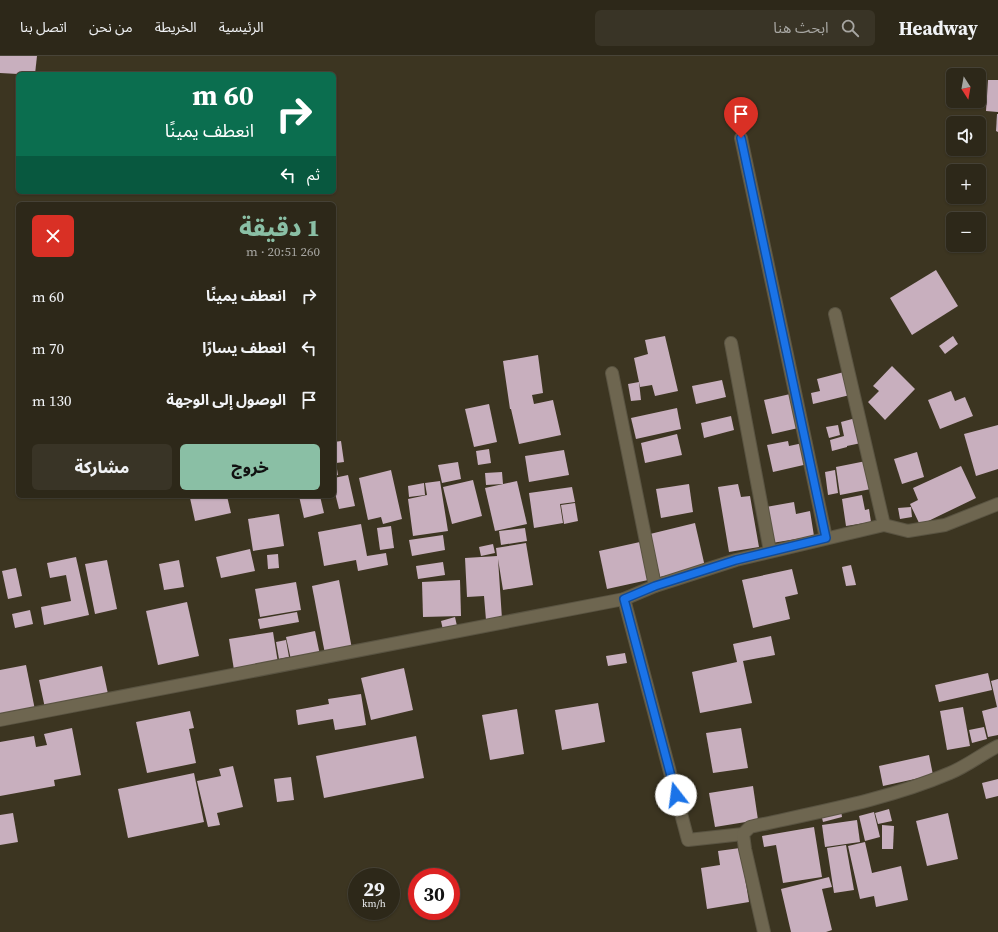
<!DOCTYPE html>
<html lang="ar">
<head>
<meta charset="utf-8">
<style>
  :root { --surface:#2d2819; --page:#393426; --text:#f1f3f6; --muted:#a7a6a2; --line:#484438; --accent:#8abfa5 }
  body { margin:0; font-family:"Source Serif 4","Noto Sans Arabic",serif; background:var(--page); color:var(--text); direction:rtl; height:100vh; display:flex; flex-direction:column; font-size:15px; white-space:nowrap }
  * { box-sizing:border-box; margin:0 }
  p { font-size:13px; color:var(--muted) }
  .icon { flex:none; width:22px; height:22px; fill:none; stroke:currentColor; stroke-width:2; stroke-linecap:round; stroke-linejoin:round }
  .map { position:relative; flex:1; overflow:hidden; direction:ltr }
  .side { position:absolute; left:16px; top:146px; width:320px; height:296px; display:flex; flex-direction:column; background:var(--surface); border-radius:6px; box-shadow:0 1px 3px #0004,0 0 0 1px var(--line); direction:rtl }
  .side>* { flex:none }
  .top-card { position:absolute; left:16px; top:16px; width:320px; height:122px; border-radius:6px; box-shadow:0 1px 3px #0004,0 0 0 1px var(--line); direction:rtl; background:#0b6e4f; color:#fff; overflow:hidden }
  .needle { width:26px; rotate:169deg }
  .tools { position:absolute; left:946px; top:12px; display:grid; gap:8px }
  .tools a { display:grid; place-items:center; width:40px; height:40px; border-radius:6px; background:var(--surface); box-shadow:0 1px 3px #0004,0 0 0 1px var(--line); font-size:20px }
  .speed { position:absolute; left:348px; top:812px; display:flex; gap:8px; font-size:20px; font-weight:700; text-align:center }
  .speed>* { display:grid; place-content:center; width:52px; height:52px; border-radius:50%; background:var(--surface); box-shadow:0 1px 3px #0004,0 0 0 1px var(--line); line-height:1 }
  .speed small { font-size:10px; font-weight:400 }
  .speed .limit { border:6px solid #d22; background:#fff; color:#111 }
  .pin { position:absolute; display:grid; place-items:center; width:34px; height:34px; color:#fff; margin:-41px -17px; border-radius:50% 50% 50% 0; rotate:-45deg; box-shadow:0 0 4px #0007 }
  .pin .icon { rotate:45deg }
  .me { position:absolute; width:44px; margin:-22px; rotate:345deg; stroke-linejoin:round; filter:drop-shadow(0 0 3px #0008) }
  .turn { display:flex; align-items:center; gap:14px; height:84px; padding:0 16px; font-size:18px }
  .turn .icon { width:52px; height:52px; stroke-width:2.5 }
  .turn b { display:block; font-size:28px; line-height:34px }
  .then { display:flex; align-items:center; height:38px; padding:0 16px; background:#0003; gap:8px; font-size:15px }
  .round { display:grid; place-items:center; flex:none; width:42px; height:42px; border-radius:6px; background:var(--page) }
  .head { display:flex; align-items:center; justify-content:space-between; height:68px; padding:0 16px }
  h1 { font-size:24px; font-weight:800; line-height:30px; color:var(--accent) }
  .action { display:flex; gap:8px; margin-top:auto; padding:8px 16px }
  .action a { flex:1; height:46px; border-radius:6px; background:var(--accent); color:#111; font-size:16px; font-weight:800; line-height:46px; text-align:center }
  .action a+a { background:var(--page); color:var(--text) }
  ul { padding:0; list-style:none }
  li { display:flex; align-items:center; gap:12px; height:52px; padding:0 16px }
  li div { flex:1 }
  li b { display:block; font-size:15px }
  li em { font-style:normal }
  header { display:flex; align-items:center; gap:24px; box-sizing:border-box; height:56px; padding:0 20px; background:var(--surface); border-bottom:1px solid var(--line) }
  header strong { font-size:19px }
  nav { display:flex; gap:22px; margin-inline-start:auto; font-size:14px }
  .search { width:280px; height:36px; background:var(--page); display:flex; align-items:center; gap:10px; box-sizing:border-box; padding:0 14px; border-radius:6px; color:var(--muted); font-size:15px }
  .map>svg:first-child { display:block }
  .building { fill:#c8afbe }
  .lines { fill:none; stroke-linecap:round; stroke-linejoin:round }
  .minor-casing { stroke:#5a5442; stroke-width:14 }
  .minor { stroke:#6e6650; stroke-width:12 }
  .route-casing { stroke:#114b97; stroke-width:10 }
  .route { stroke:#1a73e8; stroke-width:7 }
</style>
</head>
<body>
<header>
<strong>Headway</strong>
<div class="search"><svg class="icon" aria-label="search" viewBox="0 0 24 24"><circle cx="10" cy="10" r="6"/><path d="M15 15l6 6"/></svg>ابحث هنا</div>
<nav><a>الرئيسية</a><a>الخريطة</a><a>من نحن</a><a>اتصل بنا</a></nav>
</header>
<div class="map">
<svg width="998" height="876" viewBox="0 0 998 876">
  <rect width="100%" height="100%" fill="#3c3521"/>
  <!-- building -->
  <g class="building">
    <polygon points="0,0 37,0 35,18 18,18 0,17"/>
    <polygon points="988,24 998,24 998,56 986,55"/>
    <polygon points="997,58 998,58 998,76 996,75"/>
    <polygon points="936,214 958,250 912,279 890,242"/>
    <polygon points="665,280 678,335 655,340 652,329 640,331 634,302 648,298 645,284"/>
    <polygon points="953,280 958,288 945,298 939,290"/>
    <polygon points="538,299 543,337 532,339 534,348 553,344 561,379 519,388 511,353 510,353 503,305"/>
    <polygon points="892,310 915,333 885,364 868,346 879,335 873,330"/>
    <polygon points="844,316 850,339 813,348 811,337 820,335 817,323"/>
    <polygon points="722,324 726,341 696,348 692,330"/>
    <polygon points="639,326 641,344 631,345 628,328"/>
    <polygon points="951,335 955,345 965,341 973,360 940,373 928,344"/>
    <polygon points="799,336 807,370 772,378 764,344"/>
    <polygon points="489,348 497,386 474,391 465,353"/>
    <polygon points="677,352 681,373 636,383 631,362"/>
    <polygon points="731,360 734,374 704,382 701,367"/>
    <polygon points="856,362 861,387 847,390 847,391 832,395 830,384 844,380 841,366"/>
    <polygon points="838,369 840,379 829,382 826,371"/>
    <polygon points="998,369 998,413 976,420 964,378"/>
    <polygon points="677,378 682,399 645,407 641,387"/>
    <polygon points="341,385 344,406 336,407 338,419 334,420 334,386"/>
    <polygon points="788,385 789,390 803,387 808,408 773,416 767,389"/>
    <polygon points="489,393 491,407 478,409 476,395"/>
    <polygon points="564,394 569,419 529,426 525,400"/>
    <polygon points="917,396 924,421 902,428 894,403"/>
    <polygon points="866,405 871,433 840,439 836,411"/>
    <polygon points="458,406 461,423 442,427 438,409"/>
    <polygon points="961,410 976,442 920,469 910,448 918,444 913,432"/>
    <polygon points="391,414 402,463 383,468 381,461 368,464 359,422"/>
    <polygon points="835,414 838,437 828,439 825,416"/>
    <polygon points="502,416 503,428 486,429 485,417"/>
    <polygon points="348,419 355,450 339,453 335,437 334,437 334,422"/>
    <polygon points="473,424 482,460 452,468 443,431"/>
    <polygon points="440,425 448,475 413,480 408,443 427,439 425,427"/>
    <polygon points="517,425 527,468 495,475 485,432"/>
    <polygon points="424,427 425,439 409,441 408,430"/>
    <polygon points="689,428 693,456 661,462 656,433"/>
    <polygon points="738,428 741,441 750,440 759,491 729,496 718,431"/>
    <polygon points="572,431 575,446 560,448 563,467 534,472 529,437"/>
    <polygon points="862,439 865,454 869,453 871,466 846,470 842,443"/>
    <polygon points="198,440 227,440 231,457 195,465 190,442"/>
    <polygon points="299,440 320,440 324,457 304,462"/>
    <polygon points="794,446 796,458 810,455 814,480 772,487 766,451"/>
    <polygon points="575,447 578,465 564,468 561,449"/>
    <polygon points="911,451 912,461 900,463 898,452"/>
    <polygon points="279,458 284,490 253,495 248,463"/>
    <polygon points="695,467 705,511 660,521 650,478"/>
    <polygon points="361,468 367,500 386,497 388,509 358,515 356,504 324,510 318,476"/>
    <polygon points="391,470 394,492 380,494 377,472"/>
    <polygon points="525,472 527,485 501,489 499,475"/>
    <polygon points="443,479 445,494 412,500 409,484"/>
    <polygon points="640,486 648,524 607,533 599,495"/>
    <polygon points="526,487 533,529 503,534 498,503 502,563 486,564 484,540 467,541 465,502 497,500 496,492"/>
    <polygon points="493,488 495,497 481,500 479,491"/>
    <polygon points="250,493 255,515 221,522 216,501"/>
    <polygon points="278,498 279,512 268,513 267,499"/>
    <polygon points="76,501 89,559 44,569 41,551 71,545 66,519 50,522 47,507"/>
    <polygon points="107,504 117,553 95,558 85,508"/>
    <polygon points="179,504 184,531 164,534 159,508"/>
    <polygon points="443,506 445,519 418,523 416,510"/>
    <polygon points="851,509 856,529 846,530 842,511"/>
    <polygon points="16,512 22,540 8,543 2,515"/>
    <polygon points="792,513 798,538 785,541 790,563 753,572 742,524"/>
    <polygon points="339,524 352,593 325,598 312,530"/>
    <polygon points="460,524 461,560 423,561 422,526"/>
    <polygon points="296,526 301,554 260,561 255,533"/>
    <polygon points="187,546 199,600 158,609 146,555"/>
    <polygon points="30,554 33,568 15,572 12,558"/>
    <polygon points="297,556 299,566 260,573 258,563"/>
    <polygon points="455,561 457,570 443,574 441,565"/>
    <polygon points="315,575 320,599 291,604 286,581"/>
    <polygon points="273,576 278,607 234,614 229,583"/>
    <polygon points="771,580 775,599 743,605 752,647 700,657 692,616 737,606 733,588"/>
    <polygon points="286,584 289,601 279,603 276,586"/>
    <polygon points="625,597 627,607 608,610 606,600"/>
    <polygon points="26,609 35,654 0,662 0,614"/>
    <polygon points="102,610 108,638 45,652 39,624"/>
    <polygon points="404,612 413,654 371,664 361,622"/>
    <polygon points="988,617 992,634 939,646 935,629"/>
    <polygon points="998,623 998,679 988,681 982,655 997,651 991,625"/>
    <polygon points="361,638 366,669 335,674 333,663 298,669 296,654 329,648 328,643"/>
    <polygon points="598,647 605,686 562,694 555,654"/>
    <polygon points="963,651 970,690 947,694 940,655"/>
    <polygon points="517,653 524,698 490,704 482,659"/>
    <polygon points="190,655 194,672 189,673 196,707 147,717 136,666"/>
    <polygon points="984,671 987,683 972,687 969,674"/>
    <polygon points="72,672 81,719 54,724 55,730 0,740 0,686 34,680 36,691 47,689 44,678"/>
    <polygon points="741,672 748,712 713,717 706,677"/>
    <polygon points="416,680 424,722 324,742 316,700"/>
    <polygon points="929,699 933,719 883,730 879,710"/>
    <polygon points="233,710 243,751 217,757 220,769 208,771 197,725 221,720 219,713"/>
    <polygon points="194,717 204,766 128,782 118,733"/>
    <polygon points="291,721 294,744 277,746 274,723"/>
    <polygon points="998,723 998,740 986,743 982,727"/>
    <polygon points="753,730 758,764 715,771 709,737"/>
    <polygon points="889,753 892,765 878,768 875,757"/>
    <polygon points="841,754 842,761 823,766 821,758"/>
    <polygon points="874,756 880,781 865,785 859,760"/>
    <polygon points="13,757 18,786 0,789 0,759"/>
    <polygon points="948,757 958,803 927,810 916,765"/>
    <polygon points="857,764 860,786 825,791 822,769"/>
    <polygon points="882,769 894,770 893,793 882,793"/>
    <polygon points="814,771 822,821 783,827 776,789 764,791 762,780"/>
    <polygon points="865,786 872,817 901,810 908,844 876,851 874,840 860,843 848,790"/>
    <polygon points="846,789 854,834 834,837 827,792"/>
    <polygon points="740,792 749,846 707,853 701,812 720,809 718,795"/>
    <polygon points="829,821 832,831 822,833 832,874 826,876 791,876 781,833"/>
  </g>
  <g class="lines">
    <defs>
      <g id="minor">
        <polyline points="741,82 826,482"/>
        <polyline points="835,258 884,469"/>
        <polyline points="731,287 770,495"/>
        <polyline points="612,317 655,530"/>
        <polyline points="624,543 688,784 743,778"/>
        <polyline points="0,664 624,543 655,530 736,504 884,469 908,475 945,469 998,448"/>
        <path d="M764,876L745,793L743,778L750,771C817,756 887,744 950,717C967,710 982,698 998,690"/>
      </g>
    </defs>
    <!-- minor casing -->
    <use href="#minor" class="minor-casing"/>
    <!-- minor -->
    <use href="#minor" class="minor"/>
  </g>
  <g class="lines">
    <defs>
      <polyline id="route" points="676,739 624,543 655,530 736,504 826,482 741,82"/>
    </defs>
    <!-- route casing -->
    <use href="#route" class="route-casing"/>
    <!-- route -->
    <use href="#route" class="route"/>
  </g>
</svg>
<div class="tools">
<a><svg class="needle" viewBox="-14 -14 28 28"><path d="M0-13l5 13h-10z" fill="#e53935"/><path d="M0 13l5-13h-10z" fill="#a7a6a2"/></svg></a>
<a><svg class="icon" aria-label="sound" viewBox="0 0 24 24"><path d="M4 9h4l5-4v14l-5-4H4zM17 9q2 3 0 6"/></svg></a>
<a>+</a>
<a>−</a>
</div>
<div class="speed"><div>29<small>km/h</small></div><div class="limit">30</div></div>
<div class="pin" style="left:741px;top:82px;background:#d93025"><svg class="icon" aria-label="arrive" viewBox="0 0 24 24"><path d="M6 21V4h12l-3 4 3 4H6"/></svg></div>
<svg class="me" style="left:676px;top:739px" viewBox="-20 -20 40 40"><circle r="19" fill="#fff"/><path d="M0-13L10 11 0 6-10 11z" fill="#1a73e8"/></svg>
<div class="top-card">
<div class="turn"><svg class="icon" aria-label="right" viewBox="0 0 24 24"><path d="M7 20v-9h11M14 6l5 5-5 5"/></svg><div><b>60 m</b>انعطف يمينًا</div></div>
<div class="then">ثم<svg class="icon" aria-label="left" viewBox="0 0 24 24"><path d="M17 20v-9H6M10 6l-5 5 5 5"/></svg></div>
</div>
<section class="side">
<div class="head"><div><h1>1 دقيقة</h1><p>260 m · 20:51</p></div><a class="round" style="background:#d93025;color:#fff"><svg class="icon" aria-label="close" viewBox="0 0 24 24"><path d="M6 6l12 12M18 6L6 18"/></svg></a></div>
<ul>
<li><svg class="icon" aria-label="right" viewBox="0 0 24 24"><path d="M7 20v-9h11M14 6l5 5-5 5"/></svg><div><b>انعطف يمينًا</b></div><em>60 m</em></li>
<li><svg class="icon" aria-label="left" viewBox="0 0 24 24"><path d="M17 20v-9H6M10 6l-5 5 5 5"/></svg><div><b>انعطف يسارًا</b></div><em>70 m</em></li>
<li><svg class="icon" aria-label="arrive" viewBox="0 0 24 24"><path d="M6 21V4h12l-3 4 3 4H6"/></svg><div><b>الوصول إلى الوجهة</b></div><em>130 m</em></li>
</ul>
<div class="action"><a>خروج</a><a>مشاركة</a></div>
</section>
</div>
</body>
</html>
